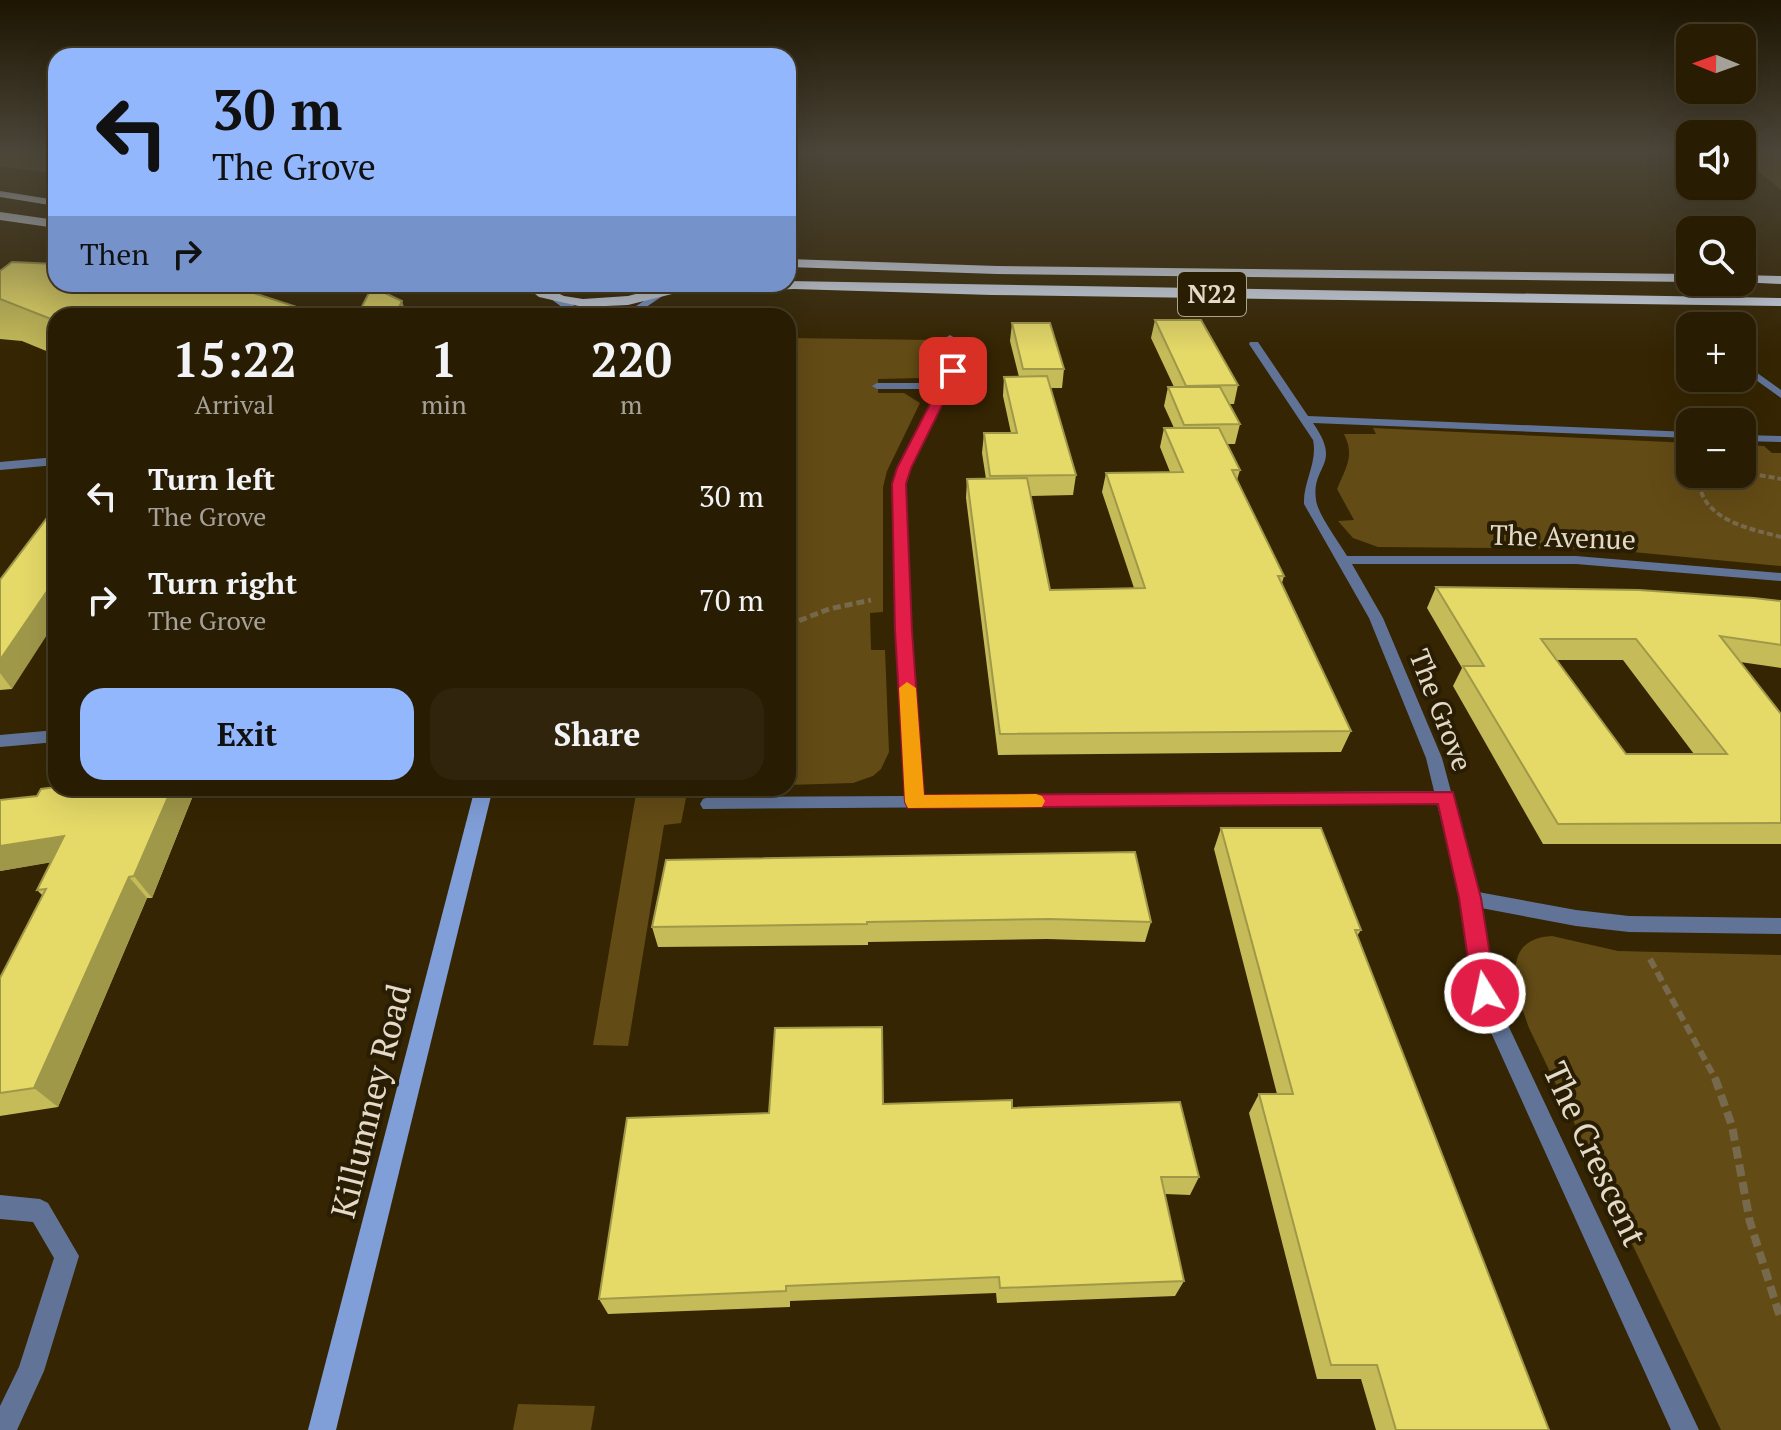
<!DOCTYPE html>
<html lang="en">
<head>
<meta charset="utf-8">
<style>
  :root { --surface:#281c02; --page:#30250c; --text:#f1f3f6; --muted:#a5a199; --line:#443a24; --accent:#93b7fd }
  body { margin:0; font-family:"PT Serif",serif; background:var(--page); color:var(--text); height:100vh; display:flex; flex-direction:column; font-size:30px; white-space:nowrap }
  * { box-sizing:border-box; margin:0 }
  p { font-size:26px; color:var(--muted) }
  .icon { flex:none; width:44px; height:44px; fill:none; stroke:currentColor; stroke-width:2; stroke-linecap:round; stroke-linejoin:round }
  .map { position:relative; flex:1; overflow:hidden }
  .side { position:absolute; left:48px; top:308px; width:748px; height:488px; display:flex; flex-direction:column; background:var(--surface); border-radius:24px; box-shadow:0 8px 32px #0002,0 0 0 2px var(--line) }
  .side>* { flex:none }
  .banner { position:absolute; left:48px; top:48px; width:748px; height:244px; border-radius:24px; box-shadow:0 8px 32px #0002,0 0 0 2px var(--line); background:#93b7fd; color:#111; overflow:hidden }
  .needle { width:52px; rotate:271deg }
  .buttons { position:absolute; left:1676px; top:24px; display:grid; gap:16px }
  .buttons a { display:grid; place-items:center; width:80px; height:80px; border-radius:16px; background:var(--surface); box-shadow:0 8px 32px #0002,0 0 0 2px var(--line); font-size:40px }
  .pin { position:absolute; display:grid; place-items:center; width:68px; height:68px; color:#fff; margin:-34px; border-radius:16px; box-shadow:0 4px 12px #0006 }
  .me { position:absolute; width:88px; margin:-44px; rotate:350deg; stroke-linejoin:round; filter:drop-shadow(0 0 6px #0008) }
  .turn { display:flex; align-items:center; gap:28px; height:168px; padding:0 32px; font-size:36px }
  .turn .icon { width:104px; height:104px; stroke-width:2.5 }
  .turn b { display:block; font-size:56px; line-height:68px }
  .then { display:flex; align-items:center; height:76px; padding:0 32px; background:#0003; gap:16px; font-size:30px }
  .eta { display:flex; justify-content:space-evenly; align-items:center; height:136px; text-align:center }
  .eta b { font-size:48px; font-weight:700; line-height:56px }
  .button { display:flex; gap:16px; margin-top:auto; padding:16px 32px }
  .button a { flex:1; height:92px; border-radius:24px; background:var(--accent); color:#111; font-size:32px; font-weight:700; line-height:92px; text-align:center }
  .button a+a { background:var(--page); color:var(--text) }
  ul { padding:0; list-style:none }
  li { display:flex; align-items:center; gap:24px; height:104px; padding:0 32px }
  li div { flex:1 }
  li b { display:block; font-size:30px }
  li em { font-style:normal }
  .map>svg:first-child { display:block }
  .green { fill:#634b15 }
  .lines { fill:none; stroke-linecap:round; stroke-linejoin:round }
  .path-far3 { stroke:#77694c; stroke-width:4; stroke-dasharray:6 3; stroke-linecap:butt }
  .path-far2 { stroke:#77694c; stroke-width:5; stroke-dasharray:8 4; stroke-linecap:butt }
  .path-far1 { stroke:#77694c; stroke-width:6; stroke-dasharray:10 5; stroke-linecap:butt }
  .path { stroke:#77694c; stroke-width:8; stroke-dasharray:12 6; stroke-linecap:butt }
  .street { fill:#617498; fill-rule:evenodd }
  .secondary { fill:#809ed8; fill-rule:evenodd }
  .highway { fill:#d4def0; fill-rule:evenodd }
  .wall { fill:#c5bb59; fill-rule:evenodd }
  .shaded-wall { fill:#a09849 }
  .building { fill:#e5d968; stroke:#a09849; stroke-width:2; fill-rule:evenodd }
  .route { fill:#e11d48; stroke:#92132f; stroke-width:2 }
  .slow { fill:#f59e0b }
  .labels { text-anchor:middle; stroke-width:8; stroke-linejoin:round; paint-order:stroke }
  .shield { fill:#291d03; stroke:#aca18d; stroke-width:2 }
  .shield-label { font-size:26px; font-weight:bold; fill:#e4dac8 }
  .street-label { font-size:28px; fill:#e4dac8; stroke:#291d03 }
  .near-street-label { font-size:34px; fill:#e4dac8; stroke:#291d03 }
</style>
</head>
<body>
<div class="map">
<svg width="1781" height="1430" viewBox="0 0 1781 1430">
  <rect width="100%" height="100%" fill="#352502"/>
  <!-- green -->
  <g class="green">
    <polygon points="0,152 56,152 56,174 0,166"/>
    <polygon points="1742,152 1781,152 1781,190 1742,157"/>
    <polygon points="788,338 937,340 939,367 937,373 922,378 878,379 878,393 904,393 920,403 887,471 883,487 883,612 870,613 871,650 885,650 889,752 881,769 873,776 853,783 788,785"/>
    <path d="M1373,428L1690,443V474H1742V445L1764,446L1772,453H1781V566L1601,549L1378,547L1353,538L1338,521L1354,520L1337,489C1346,467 1355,456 1344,434H1376Z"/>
    <polygon points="637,788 688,788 681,823 664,825 628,1046 593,1045"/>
    <path d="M1552,936L1618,951L1781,955V1430H1721L1529,1028C1517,995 1497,939 1552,936Z"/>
    <polygon points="518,1404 595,1406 591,1430 513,1430"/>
  </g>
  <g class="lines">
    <!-- path-far3 -->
    <g class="path-far3">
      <polyline points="1742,472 1781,479"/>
      <path d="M1714,474L1699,482C1703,520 1750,529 1781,537"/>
    </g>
    <!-- path-far2 -->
    <polyline class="path-far2" points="788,625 829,609 871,600"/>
    <!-- path-far1 -->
    <polyline class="path-far1" points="1650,959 1716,1080"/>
    <!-- path -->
    <polyline class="path" points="1715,1078 1732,1126 1750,1222 1781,1320"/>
    <!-- street -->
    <g class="street">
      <path d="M950,335L955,338L958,371L910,468L905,484L911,631L923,795L1434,791L1426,758L1369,618L1304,504C1303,482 1318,462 1313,440L1249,344L1250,342H1258L1308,416L1690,432V438L1313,423C1343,466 1311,464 1316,500C1318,515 1339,542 1347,556H1576L1781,573V581L1576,564H1352L1383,618L1442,758L1478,892L1576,910L1629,916L1781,918V934L1629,932L1576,926L1481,908L1491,980L1499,1006L1699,1430H1671L1479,1006L1471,980L1461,898L1437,804L703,809L700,804L703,799L709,797L906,796L897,631L893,484L898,468L938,389H877L872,386L877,383H942L948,371L945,338Z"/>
      <polygon points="1742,362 1781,390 1781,398 1742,370"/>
      <polygon points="1742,435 1781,436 1781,442 1742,441"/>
      <polygon points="56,457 56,465 0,470 0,462"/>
      <polygon points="56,730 56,742 0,747 0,735"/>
      <polygon points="0,1195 40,1199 48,1203 79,1256 44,1371 17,1430 0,1430 0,1406 19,1367 54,1258 33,1222 0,1219"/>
    </g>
    <!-- secondary -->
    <g class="secondary">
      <polygon points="656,293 664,295 633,316 621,316"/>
      <path d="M551,295C564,295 576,306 584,316H574L551,299Z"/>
      <polygon points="475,788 493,788 336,1430 308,1430"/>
    </g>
    <!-- highway -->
    <g class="highway">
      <polygon points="0,191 56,200 56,206 0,197"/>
      <polygon points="0,212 56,220 56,228 0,220"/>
      <polygon points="788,259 997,266 1690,274 1690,282 997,274 788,267"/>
      <polygon points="1742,275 1781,276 1781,284 1738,282 1742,282"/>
      <polygon points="788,281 1781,298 1781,306 992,295 794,289 672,294 628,305 583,307 539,297 522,284 538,284 564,296 583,299 628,296 674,284 788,284"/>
    </g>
  </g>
  <!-- wall -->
  <g class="wall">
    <polygon points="0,271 300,308 304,316 56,316 56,355 22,341 0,339"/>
    <polygon points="1155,320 1238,385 1234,404 1229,404 1240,424 1235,444 1227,444 1240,470 1237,480 1284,576 1282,583 1351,731 1341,752 998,755 966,498 967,479 986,479 982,453 984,433 1011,433 1003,396 1004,377 1019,377 1010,341 1012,323 1064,369 1062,388 1050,388 1076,475 1073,495 1031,496 1050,590 1134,588 1102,492 1106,473 1170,472 1160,447 1164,428 1174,428 1164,406 1168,387 1174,387 1151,338"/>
    <polygon points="0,580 12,689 0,690"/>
    <path d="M1436,587L1781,601V668L1740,662L1781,714V844H1543L1453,686L1462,668L1427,608ZM1556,660H1623L1694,754H1626Z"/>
    <polygon points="194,793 152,898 147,898 58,1107 0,1116 0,978 43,896 37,890 51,862 0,871 0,800"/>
    <polygon points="1221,828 1361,930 1357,936 1549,1430 1376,1430 1361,1379 1317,1379 1249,1113 1259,1094 1277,1094 1214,849"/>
    <polygon points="666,860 1151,922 1145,942 1047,939 868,942 868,945 658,947 652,927"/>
    <polygon points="883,1104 1012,1108 1199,1177 1190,1195 1165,1194 1184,1281 1175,1296 997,1303 996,1293 790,1301 790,1307 608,1314 599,1299 769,1113"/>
  </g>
  <!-- shaded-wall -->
  <g class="shaded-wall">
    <polygon points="402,301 407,316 395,316"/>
    <polygon points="300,308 304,316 280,316"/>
    <polygon points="56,578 56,621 12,689 0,673 0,660"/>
    <polygon points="172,788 190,788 194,793 152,898 134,876"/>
    <polygon points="64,836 83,857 0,871 0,846"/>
    <polygon points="129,877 147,898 58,1107 34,1088"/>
  </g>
  <!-- building -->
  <g class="building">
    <polygon points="12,262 56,264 56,284 226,284 300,308 280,316 56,316 56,321 0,299 0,271"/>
    <polygon points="372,287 402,301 395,316 357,316"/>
    <polygon points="1155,320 1201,320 1238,385 1186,386"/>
    <polygon points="1012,323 1050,323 1064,369 1023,369"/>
    <polygon points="1047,376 1076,475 990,476 984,433 1017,433 1004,377"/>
    <polygon points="1168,387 1220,387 1240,424 1184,425"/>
    <polygon points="1164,428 1219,428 1240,470 1232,470 1284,576 1278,576 1351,731 1000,734 967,479 1027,478 1050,590 1145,588 1106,473 1183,472"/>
    <polygon points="56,506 56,578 0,660 0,580"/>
    <path d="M1436,587L1639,590L1754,598L1781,601V645L1720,636L1781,714V823L1558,824L1463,666H1484ZM1541,639H1636L1727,754H1626Z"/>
    <polygon points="56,787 172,788 134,876 129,877 34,1088 0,1093 0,978 46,889 37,890 64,836 0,846 0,800 37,796 41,789"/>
    <polygon points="1221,828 1321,828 1361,930 1355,930 1549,1430 1396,1430 1377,1365 1331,1365 1259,1094 1293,1094"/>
    <polygon points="1135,852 1151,922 1050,919 867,922 867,924 652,927 666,860"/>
    <polygon points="882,1027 883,1104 1012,1100 1012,1108 1180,1102 1199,1177 1161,1177 1184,1281 1000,1288 999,1277 786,1286 786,1291 599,1299 627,1118 769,1113 775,1028"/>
  </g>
  <!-- sky -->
  <linearGradient id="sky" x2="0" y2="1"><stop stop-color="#1d1401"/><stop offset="0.43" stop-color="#4b4639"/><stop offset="1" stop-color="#4b4639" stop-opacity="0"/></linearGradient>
  <rect width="1781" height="352" fill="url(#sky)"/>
  <!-- route -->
  <polygon class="route" points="953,367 959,371 911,468 906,484 912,631 924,795 1453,792 1481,898 1496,993 1493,1000 1485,1003 1476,1000 1473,993 1459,898 1438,804 908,808 905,802 895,631 892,484 897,468 947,371"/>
  <!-- slow -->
  <polygon class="slow" points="907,682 916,688 924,795 1036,794 1042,796 1045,801 1042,807 908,808 905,802 899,688"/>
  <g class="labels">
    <!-- shield labels -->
    <rect class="shield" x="1178" y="272" width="68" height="44" rx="6"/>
    <g class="shield-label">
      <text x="1212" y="303">N22</text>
    </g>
    <!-- street labels -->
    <g class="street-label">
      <text transform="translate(1563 537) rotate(2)" y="10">The Avenue</text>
      <text transform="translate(1441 710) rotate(69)" y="10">The Grove</text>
    </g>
    <!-- near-street labels -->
    <g class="near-street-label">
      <text transform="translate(371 1101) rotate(-76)" y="12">Killumney Road</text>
      <text transform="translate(1595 1154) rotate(65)" y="12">The Crescent</text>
    </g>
  </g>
</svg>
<div class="buttons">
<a><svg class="needle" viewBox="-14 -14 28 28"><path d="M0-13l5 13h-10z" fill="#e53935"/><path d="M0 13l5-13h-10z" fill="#a5a199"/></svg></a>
<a><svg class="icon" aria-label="sound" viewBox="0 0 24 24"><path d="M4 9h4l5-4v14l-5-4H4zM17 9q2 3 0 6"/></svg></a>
<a><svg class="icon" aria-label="search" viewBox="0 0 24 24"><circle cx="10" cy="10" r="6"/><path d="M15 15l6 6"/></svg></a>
<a>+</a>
<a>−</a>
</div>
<div class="pin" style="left:953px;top:371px;background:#d93025"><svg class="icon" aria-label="arrive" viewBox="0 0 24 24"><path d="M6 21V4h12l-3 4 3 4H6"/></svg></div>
<svg class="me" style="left:1485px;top:993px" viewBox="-20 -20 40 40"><circle r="17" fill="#e11d48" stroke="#fff" stroke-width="3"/><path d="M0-11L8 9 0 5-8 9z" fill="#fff"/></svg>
<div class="banner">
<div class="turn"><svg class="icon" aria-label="left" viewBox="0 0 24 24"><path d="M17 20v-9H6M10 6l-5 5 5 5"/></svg><div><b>30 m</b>The Grove</div></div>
<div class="then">Then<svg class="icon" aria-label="right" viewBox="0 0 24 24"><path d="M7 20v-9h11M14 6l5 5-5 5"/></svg></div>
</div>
<section class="side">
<div class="eta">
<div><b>15:22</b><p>Arrival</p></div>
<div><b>1</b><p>min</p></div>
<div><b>220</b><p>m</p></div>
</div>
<ul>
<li><svg class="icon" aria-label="left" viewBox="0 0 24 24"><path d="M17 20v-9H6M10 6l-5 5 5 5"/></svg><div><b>Turn left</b><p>The Grove</p></div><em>30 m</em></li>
<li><svg class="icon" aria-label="right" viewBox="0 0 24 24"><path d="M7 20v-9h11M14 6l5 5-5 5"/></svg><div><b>Turn right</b><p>The Grove</p></div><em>70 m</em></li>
</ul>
<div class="button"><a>Exit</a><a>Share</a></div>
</section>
</div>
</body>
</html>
